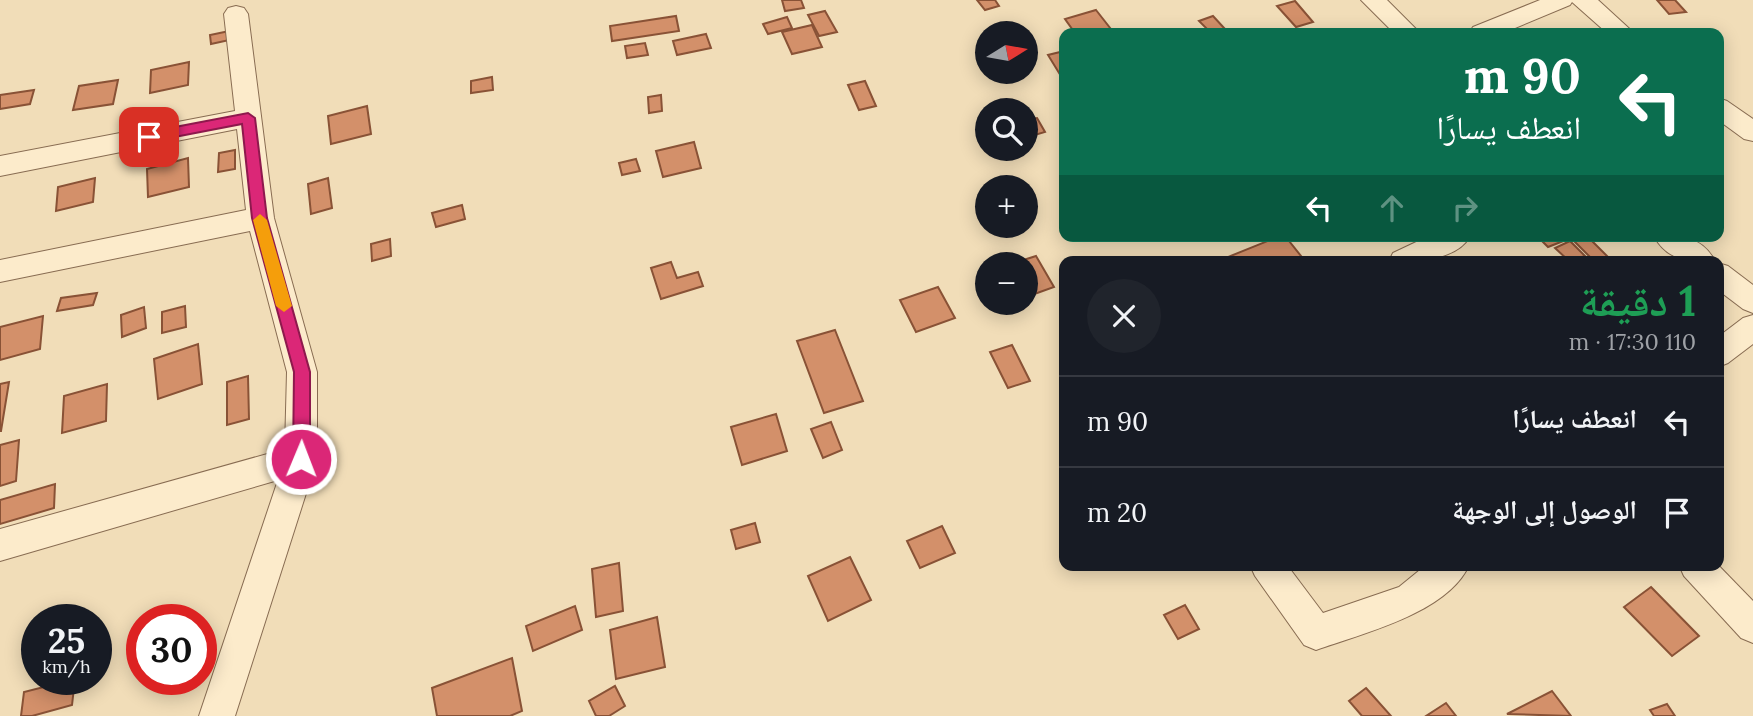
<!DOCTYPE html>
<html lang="ar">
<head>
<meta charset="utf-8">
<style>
  :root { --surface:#171b24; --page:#20242c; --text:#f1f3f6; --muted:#9ea1a6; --line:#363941 }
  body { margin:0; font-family:Lora,"Noto Naskh Arabic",serif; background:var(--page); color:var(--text); direction:rtl; height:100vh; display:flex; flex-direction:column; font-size:26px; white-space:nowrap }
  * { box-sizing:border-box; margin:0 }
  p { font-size:23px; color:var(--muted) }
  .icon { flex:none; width:38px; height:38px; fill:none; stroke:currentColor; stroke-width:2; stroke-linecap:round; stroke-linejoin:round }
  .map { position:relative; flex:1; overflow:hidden; direction:ltr }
  .panel { position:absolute; left:1059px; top:256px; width:665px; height:315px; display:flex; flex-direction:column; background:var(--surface); border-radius:14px; box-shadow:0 4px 18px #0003; direction:rtl }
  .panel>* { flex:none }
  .banner { position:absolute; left:1059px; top:28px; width:665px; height:214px; border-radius:14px; box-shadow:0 4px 18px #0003; direction:rtl; background:#0b6e4f; color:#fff; overflow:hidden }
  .needle { width:46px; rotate:79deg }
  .controls { position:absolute; left:975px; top:21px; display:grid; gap:14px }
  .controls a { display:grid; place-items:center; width:63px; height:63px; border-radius:50%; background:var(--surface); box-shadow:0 4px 18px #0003; font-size:35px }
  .speed { position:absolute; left:21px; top:604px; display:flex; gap:14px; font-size:35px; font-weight:700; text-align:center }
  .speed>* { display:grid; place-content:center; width:91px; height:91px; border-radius:50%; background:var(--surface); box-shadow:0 4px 18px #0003; line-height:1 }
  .speed small { font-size:18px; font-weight:400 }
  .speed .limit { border:10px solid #d22; background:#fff; color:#111 }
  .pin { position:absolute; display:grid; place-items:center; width:60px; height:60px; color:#fff; margin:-30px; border-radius:14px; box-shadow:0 4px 10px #0006 }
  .me { position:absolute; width:77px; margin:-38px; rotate:1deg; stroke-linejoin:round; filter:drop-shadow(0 0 5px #0008) }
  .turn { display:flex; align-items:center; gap:24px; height:147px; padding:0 28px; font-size:32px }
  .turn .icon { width:91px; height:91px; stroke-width:2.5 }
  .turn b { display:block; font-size:49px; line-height:60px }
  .lanes { display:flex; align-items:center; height:66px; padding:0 28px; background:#0003; justify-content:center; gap:35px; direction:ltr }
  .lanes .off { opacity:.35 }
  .round { display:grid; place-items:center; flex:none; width:74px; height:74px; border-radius:37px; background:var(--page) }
  .summary { display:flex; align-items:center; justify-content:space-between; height:119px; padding:0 28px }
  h1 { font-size:42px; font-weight:700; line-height:52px; color:#1e9e55 }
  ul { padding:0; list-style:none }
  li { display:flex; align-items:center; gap:21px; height:91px; padding:0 28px; border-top:2px solid var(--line) }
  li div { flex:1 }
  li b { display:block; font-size:26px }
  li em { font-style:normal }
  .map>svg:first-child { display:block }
  .building { fill:#d3906a; stroke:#895236; stroke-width:2 }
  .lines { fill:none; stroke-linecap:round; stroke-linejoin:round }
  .street-casing { stroke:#886c52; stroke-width:2 }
  .street { fill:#fcebcb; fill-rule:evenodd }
  .route { fill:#db2777; stroke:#8e194d; stroke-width:2 }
  .slow { fill:#f59e0b }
</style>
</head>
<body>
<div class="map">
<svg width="1753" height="716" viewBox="0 0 1753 716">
  <rect width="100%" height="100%" fill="#f1ddb8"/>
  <!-- building -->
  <g class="building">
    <polygon points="782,0 801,0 804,8 785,11"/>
    <polygon points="977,0 995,0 999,6 985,10"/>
    <polygon points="1657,0 1675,0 1686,12 1669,14"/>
    <polygon points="1295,1 1313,22 1296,27 1277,6"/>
    <polygon points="1096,10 1114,33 1075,33 1065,19"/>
    <polygon points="825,11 837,32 819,36 808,15"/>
    <polygon points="676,16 679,31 612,41 610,26"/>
    <polygon points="1213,16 1225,29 1211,33 1199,21"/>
    <polygon points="787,17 792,28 768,34 763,24"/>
    <polygon points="812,25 822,47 792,54 782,32"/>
    <polygon points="234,30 234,39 211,44 210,35"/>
    <polygon points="706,34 711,48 677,55 673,41"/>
    <polygon points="645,43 648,55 627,58 625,46"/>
    <polygon points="1064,51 1064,81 1048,55"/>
    <polygon points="189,62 188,85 150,93 151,70"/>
    <polygon points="492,77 493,90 471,93 471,81"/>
    <polygon points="118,80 113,104 73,110 79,86"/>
    <polygon points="865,81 876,106 859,110 848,85"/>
    <polygon points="34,90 30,104 0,109 0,95"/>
    <polygon points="661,95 662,111 649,113 648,97"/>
    <polygon points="367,106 371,134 331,144 328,116"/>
    <polygon points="1037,118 1045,132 1028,137 1026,120"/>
    <polygon points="694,142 701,168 663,177 656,151"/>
    <polygon points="235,150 235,169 218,172 219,153"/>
    <polygon points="188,158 189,187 148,197 147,169"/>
    <polygon points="636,159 640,171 622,175 619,163"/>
    <polygon points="95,178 93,202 56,211 58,187"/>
    <polygon points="328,178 332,208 311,214 308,184"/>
    <polygon points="462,205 465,219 436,227 432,213"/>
    <polygon points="1280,236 1285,236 1305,261 1232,261 1228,257"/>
    <polygon points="1537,236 1587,236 1612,261 1580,261 1590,257 1571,238 1548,247"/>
    <polygon points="390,239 391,256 372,261 371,244"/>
    <polygon points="1570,241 1585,256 1569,261 1555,248"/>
    <polygon points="1036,256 1054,287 1026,297 1026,264 1011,264"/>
    <polygon points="671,262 677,278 698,272 703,286 661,299 651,268"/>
    <polygon points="938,287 955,318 916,332 900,300"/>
    <polygon points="97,293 93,305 57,311 61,298"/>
    <polygon points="185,306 186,327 162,333 162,312"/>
    <polygon points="144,307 146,328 122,337 121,315"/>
    <polygon points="43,316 40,349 0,360 0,327"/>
    <polygon points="835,330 863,401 824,413 797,341"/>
    <polygon points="198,344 202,384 158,399 154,359"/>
    <polygon points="1012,345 1030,381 1008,388 990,352"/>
    <polygon points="248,376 249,419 227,425 227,382"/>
    <polygon points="9,382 1,431 0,431 0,384"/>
    <polygon points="107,384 106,421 62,433 64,396"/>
    <polygon points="776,414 787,451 742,465 731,427"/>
    <polygon points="831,422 842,450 823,458 811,429"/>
    <polygon points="19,440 16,481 0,486 0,445"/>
    <polygon points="55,484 54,508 0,524 0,500"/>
    <polygon points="755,523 760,542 736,549 731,530"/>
    <polygon points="942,526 955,553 920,568 907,541"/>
    <polygon points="850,557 871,600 828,621 808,576"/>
    <polygon points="619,563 623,611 596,617 592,569"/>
    <polygon points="1651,587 1699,636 1672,656 1624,607"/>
    <polygon points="1185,605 1199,629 1178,639 1164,615"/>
    <polygon points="575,606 582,630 533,651 526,626"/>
    <polygon points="657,617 665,667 616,679 610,630"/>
    <polygon points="512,658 522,711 510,716 437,716 432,688"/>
    <polygon points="75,679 72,705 32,716 21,716 24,692"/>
    <polygon points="615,686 625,706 609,716 596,716 589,701"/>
    <polygon points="1366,688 1391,716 1362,716 1349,701"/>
    <polygon points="1552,691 1571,716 1507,714"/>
    <polygon points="1446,703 1456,716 1426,716"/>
    <polygon points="1667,704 1675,716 1654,716 1650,710"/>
  </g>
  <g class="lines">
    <defs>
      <g id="street">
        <polygon points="1361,0 1387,0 1420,33 1394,33"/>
        <polygon points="1540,0 1598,0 1634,33 1607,33 1572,2 1570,5 1503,33 1469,33 1473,27"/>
        <polygon points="236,6 244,8 248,14 274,218 317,372 317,459 235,716 199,716 278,480 0,561 0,529 285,449 287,372 250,231 0,282 0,260 246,210 237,129 0,176 0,156 235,111 224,14 228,8"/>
        <polygon points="1718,98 1727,101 1753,119 1753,141 1744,139 1718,120"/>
        <path d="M1429,236H1470C1456,262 1414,261 1389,261L1393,253Z"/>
        <path d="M1654,236C1680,236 1701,235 1715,261C1689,261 1668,262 1654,236Z"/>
        <polygon points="1718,263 1728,266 1753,285 1753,313 1743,309 1718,290"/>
        <polygon points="1753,315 1753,344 1728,363 1718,367 1718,337 1743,318"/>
        <path d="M1250,565H1287L1323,613L1399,587L1426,565H1469C1448,613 1361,634 1316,650L1304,645L1255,576Z"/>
        <polygon points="1679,565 1718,565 1753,601 1753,643 1741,638 1684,576"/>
      </g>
    </defs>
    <!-- street casing -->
    <use href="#street" class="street-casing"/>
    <!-- street -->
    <use href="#street" class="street"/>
  </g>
  <!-- route -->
  <polygon class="route" points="248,113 255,118 267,218 310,372 310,459 307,465 301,467 295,465 293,459 294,372 252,218 242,124 149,142 142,137 149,132"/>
  <!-- slow -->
  <polygon class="slow" points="260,214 267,220 292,306 284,312 276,306 253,220"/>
</svg>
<div class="controls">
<a><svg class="needle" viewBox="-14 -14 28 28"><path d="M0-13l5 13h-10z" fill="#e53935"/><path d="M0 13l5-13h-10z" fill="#9ea1a6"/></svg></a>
<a><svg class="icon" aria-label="search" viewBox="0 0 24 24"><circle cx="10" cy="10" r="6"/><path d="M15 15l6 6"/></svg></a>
<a>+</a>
<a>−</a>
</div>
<div class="speed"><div>25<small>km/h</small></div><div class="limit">30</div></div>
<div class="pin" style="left:149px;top:137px;background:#d93025"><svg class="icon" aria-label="arrive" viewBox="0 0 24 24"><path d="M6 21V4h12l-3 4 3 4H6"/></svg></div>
<svg class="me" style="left:301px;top:459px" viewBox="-20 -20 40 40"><circle r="17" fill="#db2777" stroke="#fff" stroke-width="3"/><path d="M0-11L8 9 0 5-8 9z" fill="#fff"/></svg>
<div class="banner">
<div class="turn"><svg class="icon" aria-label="left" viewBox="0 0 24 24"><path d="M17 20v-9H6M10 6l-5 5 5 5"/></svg><div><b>90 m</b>انعطف يسارًا</div></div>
<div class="lanes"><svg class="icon" aria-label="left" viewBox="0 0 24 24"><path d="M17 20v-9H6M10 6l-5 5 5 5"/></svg><svg class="icon off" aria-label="ahead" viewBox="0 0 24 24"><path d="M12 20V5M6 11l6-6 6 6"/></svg><svg class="icon off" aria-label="right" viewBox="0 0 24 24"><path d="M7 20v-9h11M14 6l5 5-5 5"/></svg></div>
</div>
<section class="panel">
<div class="summary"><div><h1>1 دقيقة</h1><p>110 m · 17:30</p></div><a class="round"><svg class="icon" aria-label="close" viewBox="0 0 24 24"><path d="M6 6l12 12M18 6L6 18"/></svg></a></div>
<ul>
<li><svg class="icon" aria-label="left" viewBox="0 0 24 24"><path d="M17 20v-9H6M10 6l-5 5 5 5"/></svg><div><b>انعطف يسارًا</b></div><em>90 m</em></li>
<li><svg class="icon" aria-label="arrive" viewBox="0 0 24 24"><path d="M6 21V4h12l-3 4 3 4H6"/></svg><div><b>الوصول إلى الوجهة</b></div><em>20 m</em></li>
</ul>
</section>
</div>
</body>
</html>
